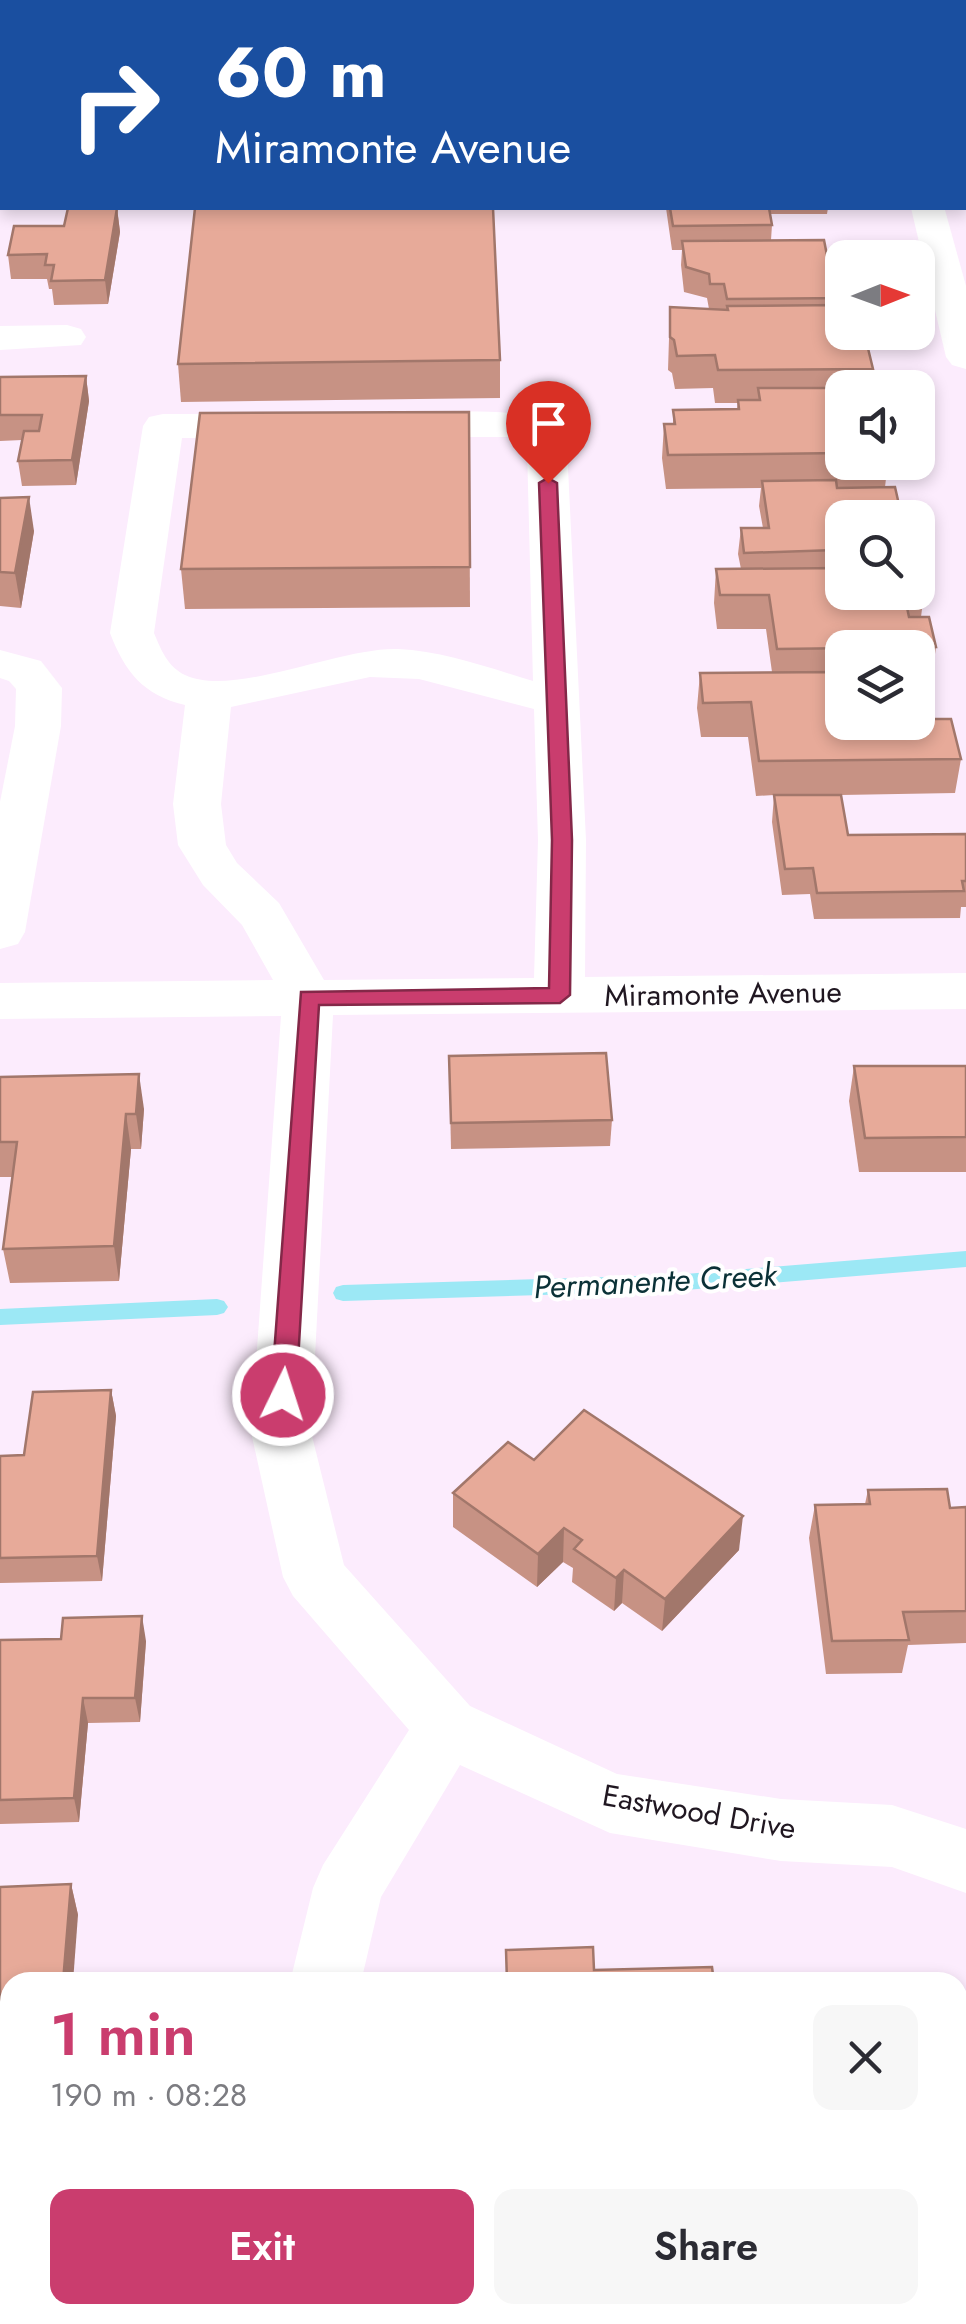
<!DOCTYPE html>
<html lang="en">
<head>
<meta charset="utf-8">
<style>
  :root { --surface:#fff; --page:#f7f7f7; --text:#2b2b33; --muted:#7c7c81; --accent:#ca3d6e }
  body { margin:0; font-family:Jost,sans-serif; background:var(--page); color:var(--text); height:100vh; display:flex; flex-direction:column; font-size:38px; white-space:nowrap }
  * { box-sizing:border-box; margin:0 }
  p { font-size:32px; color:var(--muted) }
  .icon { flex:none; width:55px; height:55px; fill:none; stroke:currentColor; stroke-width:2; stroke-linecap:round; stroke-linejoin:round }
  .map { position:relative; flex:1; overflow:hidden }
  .sheet { position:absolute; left:0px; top:1972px; width:968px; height:352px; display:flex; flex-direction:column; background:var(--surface); border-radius:30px 30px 0 0; box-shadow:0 5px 15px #0003 }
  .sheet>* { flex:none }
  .guide { position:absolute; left:0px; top:0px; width:968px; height:210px; box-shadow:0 5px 15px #0003; background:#1a4fa0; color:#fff; overflow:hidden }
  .needle { width:65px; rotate:89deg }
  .tools { position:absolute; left:825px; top:240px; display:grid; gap:20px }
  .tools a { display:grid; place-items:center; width:110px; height:110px; border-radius:20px; background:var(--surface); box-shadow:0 5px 15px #0003; font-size:50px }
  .pin { position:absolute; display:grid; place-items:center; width:85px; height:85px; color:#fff; margin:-102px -42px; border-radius:50% 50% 50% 0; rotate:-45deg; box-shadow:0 0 10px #0007 }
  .pin .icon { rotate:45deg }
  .me { position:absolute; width:110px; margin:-55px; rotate:4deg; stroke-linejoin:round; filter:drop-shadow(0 0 8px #0008) }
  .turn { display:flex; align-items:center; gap:35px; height:210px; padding:0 50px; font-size:45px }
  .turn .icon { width:130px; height:130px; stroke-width:2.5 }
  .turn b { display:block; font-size:70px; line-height:85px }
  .round { display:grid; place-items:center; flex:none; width:105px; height:105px; border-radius:20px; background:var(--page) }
  .overview { display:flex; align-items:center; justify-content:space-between; height:170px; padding:0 50px }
  h1 { font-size:60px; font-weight:600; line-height:75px; color:var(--accent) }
  .action { display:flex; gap:20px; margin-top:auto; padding:20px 50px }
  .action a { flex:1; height:115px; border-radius:20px; background:var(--accent); color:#fff; font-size:40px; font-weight:600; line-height:115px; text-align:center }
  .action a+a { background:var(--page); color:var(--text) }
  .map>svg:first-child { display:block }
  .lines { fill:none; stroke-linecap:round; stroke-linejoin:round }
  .stream { fill:#9ce8f5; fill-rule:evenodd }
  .minor { fill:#fff; fill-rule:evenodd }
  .wall { fill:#c79284 }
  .shaded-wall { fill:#a2776b }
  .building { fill:#e7aa99; stroke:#a2776b; stroke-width:2.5 }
  .route { fill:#ca3d6e; stroke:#832848; stroke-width:2.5 }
  .labels { text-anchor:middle; stroke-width:8; stroke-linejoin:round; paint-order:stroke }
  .street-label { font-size:30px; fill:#201721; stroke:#fff }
  .water-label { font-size:32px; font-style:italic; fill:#0b3137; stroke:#fff }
</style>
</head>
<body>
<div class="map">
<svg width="966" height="2324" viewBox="0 0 966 2324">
  <rect width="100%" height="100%" fill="#fcecfd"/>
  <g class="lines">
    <!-- stream -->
    <g class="stream">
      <polygon points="966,1251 966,1267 673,1291 343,1301 336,1299 333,1293 336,1287 343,1285 673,1275"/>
      <polygon points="217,1299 224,1301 228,1307 224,1313 217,1315 0,1325 0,1309"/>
    </g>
    <!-- minor -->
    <g class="minor">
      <rect x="0" y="31" width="2" height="20"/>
      <rect x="965" y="37" width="1" height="20"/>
      <polygon points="911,208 945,210 966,286 966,369 952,365 946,357"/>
      <polygon points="67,325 81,329 86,337 81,345 0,350 0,326"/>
      <path d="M392,413C423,413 527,406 548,422C556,428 562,439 567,447L586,840L585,977L966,973V1009L333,1015L311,1432L344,1565L470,1706L617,1774L781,1799L892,1805L966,1829V1893L892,1867L781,1861L610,1833L460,1765L381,1897L361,1982H290L313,1888L323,1865L409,1730L293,1596L283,1577L251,1432L281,1016L0,1019V983L273,980L242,925L203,885L178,845L173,804L185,705C143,695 125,672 110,633L143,426L149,417L163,414H271L285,417L291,426L285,435L271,438H182L154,633C161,650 168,667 185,675C234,698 339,647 398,649C443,651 490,668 533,681L527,448L518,439L511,437H392L378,434L372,425L378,416ZM370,677L419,679L534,709L538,840L534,978L324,980L279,903L237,863L226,845L221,804L231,707Z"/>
      <polygon points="0,650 41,661 62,688 61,726 25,932 18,944 0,949 0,802 15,726 16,689 9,681 0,678"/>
      <rect x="268" y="2315" width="78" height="9"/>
    </g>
  </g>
  <!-- wall -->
  <g class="wall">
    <polygon points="714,0 791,0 790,2 716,2"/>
    <polygon points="814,0 859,0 858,2 815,2"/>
    <polygon points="946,0 966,0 966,7 965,2 946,2"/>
    <polygon points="2,89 2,142 0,142 0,98"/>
    <polygon points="117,208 120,232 108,304 54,305 52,289 49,289 47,279 11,279 8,255 64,226"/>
    <polygon points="666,208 828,208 827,214 770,214 772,225 771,240 830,271 842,271 842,332 873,369 871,387 842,388 842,462 888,462 885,487 842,518 842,592 924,593 921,617 936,647 931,682 918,682 918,648 842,648 842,722 961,759 955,793 841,795 848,835 966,834 966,907 961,907 960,918 814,919 810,894 782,895 772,822 774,795 756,796 748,737 701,737 697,708 700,673 772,672 766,629 717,629 714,603 716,569 741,569 738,554 741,528 763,528 759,506 761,488 666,489 662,458 664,424 673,424 673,410 737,409 738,403 715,403 713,388 675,389 672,373 668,370 670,307 709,309 707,298 684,292 681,265 682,250 672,250"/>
    <polygon points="500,360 500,398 181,402 178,364"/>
    <polygon points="86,376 89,401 76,485 22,486 18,461 22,440 0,441 0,377"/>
    <polygon points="469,412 470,607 185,609 181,569"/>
    <polygon points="0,498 34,531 21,608 0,606"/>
    <polygon points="449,1056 612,1120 610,1146 451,1149"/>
    <polygon points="854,1066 966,1066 966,1172 859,1172 849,1101"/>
    <polygon points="0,1077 144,1109 141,1149 131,1149 119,1281 10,1283 3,1249 12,1177 0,1177"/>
    <polygon points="111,1390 116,1416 102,1581 0,1583 0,1456 24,1455"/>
    <polygon points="534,1460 739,1550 662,1631 622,1603 614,1611 572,1582 573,1568 563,1562 537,1587 453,1527 453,1493"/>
    <polygon points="868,1490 950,1508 966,1507 966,1643 908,1645 902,1673 826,1674 809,1538 815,1505 865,1504"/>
    <polygon points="61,1639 146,1641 140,1722 88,1723 79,1822 0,1824 0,1640"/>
    <polygon points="71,1884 78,1915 10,1982 10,2146 0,2146 0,1887"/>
    <polygon points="966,2089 966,2324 926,2324 925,2315 958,2315"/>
  </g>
  <!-- shaded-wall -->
  <g class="shaded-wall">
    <polygon points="117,208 120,232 108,304 105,280"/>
    <polygon points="86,376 89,401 76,485 72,460"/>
    <polygon points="29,497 34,531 21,608 15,573"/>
    <polygon points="139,1074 144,1109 141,1149 136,1114"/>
    <polygon points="126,1114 131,1149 119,1281 114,1246"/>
    <polygon points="111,1390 116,1416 102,1581 97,1556"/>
    <polygon points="743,1516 739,1550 662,1631 665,1599"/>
    <polygon points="564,1528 563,1562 537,1587 538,1554"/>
    <polygon points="624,1570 622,1603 614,1611 616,1578"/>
    <polygon points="142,1616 146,1641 140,1722 135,1698"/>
    <polygon points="83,1698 88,1723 79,1822 74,1798"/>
    <polygon points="71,1884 78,1915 73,1982 63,1982"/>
    <polygon points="63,2315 74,2315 73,2324 62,2324"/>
  </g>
  <!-- building -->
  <g class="building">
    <polygon points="2,89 2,119 0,119 0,98"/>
    <polygon points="68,208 117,208 105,280 51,281 54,265 45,265 47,254 8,255 14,226 64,226"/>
    <polygon points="195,208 493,208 500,360 178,364"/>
    <polygon points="670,208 769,208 772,225 673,226"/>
    <polygon points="824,240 830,271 842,271 842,298 727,299 724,284 710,284 709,274 686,267 682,241"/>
    <polygon points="842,305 842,332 855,332 855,336 865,336 873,369 718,370 715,355 677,356 674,340 670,337 670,307 728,310 727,306"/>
    <polygon points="86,376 72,460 18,461 24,431 39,431 42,415 0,415 0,377"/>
    <polygon points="758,388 842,388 842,453 668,455 664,424 675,424 673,410 739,409 738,400 760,400"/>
    <polygon points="469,412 470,567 181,569 200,413"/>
    <polygon points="836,480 837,488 895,487 902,518 842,518 842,556 836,556 835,550 744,553 741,528 769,528 762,481"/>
    <polygon points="29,497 15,573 0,572 0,498"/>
    <polygon points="918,567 924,593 904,593 909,617 929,617 936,647 777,649 769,595 720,595 716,569 842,568 842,592 918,592"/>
    <polygon points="842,672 842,722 918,722 918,719 951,719 961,759 759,761 751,702 703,703 700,673"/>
    <polygon points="774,795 841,795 848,835 966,834 966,881 962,881 964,891 817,893 813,868 785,869"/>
    <polygon points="606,1053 612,1120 451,1123 449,1056"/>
    <polygon points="854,1066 966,1066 966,1137 865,1138"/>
    <polygon points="139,1074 136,1114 126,1114 114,1246 3,1249 17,1142 0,1142 0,1077"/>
    <polygon points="111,1390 97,1556 0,1558 0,1456 24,1455 33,1392"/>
    <polygon points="584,1410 743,1516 665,1599 624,1570 616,1578 574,1549 582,1540 564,1528 538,1554 453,1493 508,1442 534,1460"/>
    <polygon points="947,1489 950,1508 966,1507 966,1611 903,1612 909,1640 832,1641 815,1505 870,1504 868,1490"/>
    <polygon points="142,1616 135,1698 83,1698 74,1798 0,1800 0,1640 61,1639 63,1618"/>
    <polygon points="71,1884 63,1982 10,1982 10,2118 0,2118 0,1887"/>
    <polygon points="593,1947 594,1970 712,1967 714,1982 507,1982 506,1950"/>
    <polygon points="958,2089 966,2089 966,2320 937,2319 936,2315 958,2315"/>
    <polygon points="0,2181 10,2181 10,2315 63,2315 62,2324 0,2324"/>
    <rect x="536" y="2315" width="201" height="9"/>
  </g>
  <!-- route -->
  <polygon class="route" points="548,478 557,483 572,840 570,995 560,1003 319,1005 296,1395 292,1402 275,1402 271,1395 301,992 549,988 552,840 539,483"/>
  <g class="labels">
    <!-- street labels -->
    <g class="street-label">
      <text transform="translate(723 994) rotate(-1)" y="10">Miramonte Avenue</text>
      <text transform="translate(699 1812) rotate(10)" y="10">Eastwood Drive</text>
    </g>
    <!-- water labels -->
    <g class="water-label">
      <text transform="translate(655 1281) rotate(-3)" y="11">Permanente Creek</text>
    </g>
  </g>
</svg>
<div class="tools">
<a><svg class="needle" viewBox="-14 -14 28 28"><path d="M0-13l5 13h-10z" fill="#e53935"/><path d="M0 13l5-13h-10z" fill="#7c7c81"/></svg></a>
<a><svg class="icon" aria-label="sound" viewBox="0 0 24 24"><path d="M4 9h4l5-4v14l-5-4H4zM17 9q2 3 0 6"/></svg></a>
<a><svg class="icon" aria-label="search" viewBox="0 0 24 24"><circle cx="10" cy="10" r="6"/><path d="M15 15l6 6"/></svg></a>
<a><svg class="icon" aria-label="layers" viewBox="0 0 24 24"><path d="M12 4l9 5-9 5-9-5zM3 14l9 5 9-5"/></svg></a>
</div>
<div class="pin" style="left:548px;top:483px;background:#d93025"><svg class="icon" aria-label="arrive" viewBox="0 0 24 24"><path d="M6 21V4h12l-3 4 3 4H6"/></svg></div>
<svg class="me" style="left:283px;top:1395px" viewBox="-20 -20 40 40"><circle r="17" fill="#ca3d6e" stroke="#fff" stroke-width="3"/><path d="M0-11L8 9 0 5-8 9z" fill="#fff"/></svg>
<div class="guide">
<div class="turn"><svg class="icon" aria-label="right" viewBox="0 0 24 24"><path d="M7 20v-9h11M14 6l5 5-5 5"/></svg><div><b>60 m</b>Miramonte Avenue</div></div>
</div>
<section class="sheet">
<div class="overview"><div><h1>1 min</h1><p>190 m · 08:28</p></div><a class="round"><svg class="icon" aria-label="close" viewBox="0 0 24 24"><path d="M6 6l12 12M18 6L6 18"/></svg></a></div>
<div class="action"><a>Exit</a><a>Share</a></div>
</section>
</div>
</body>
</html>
